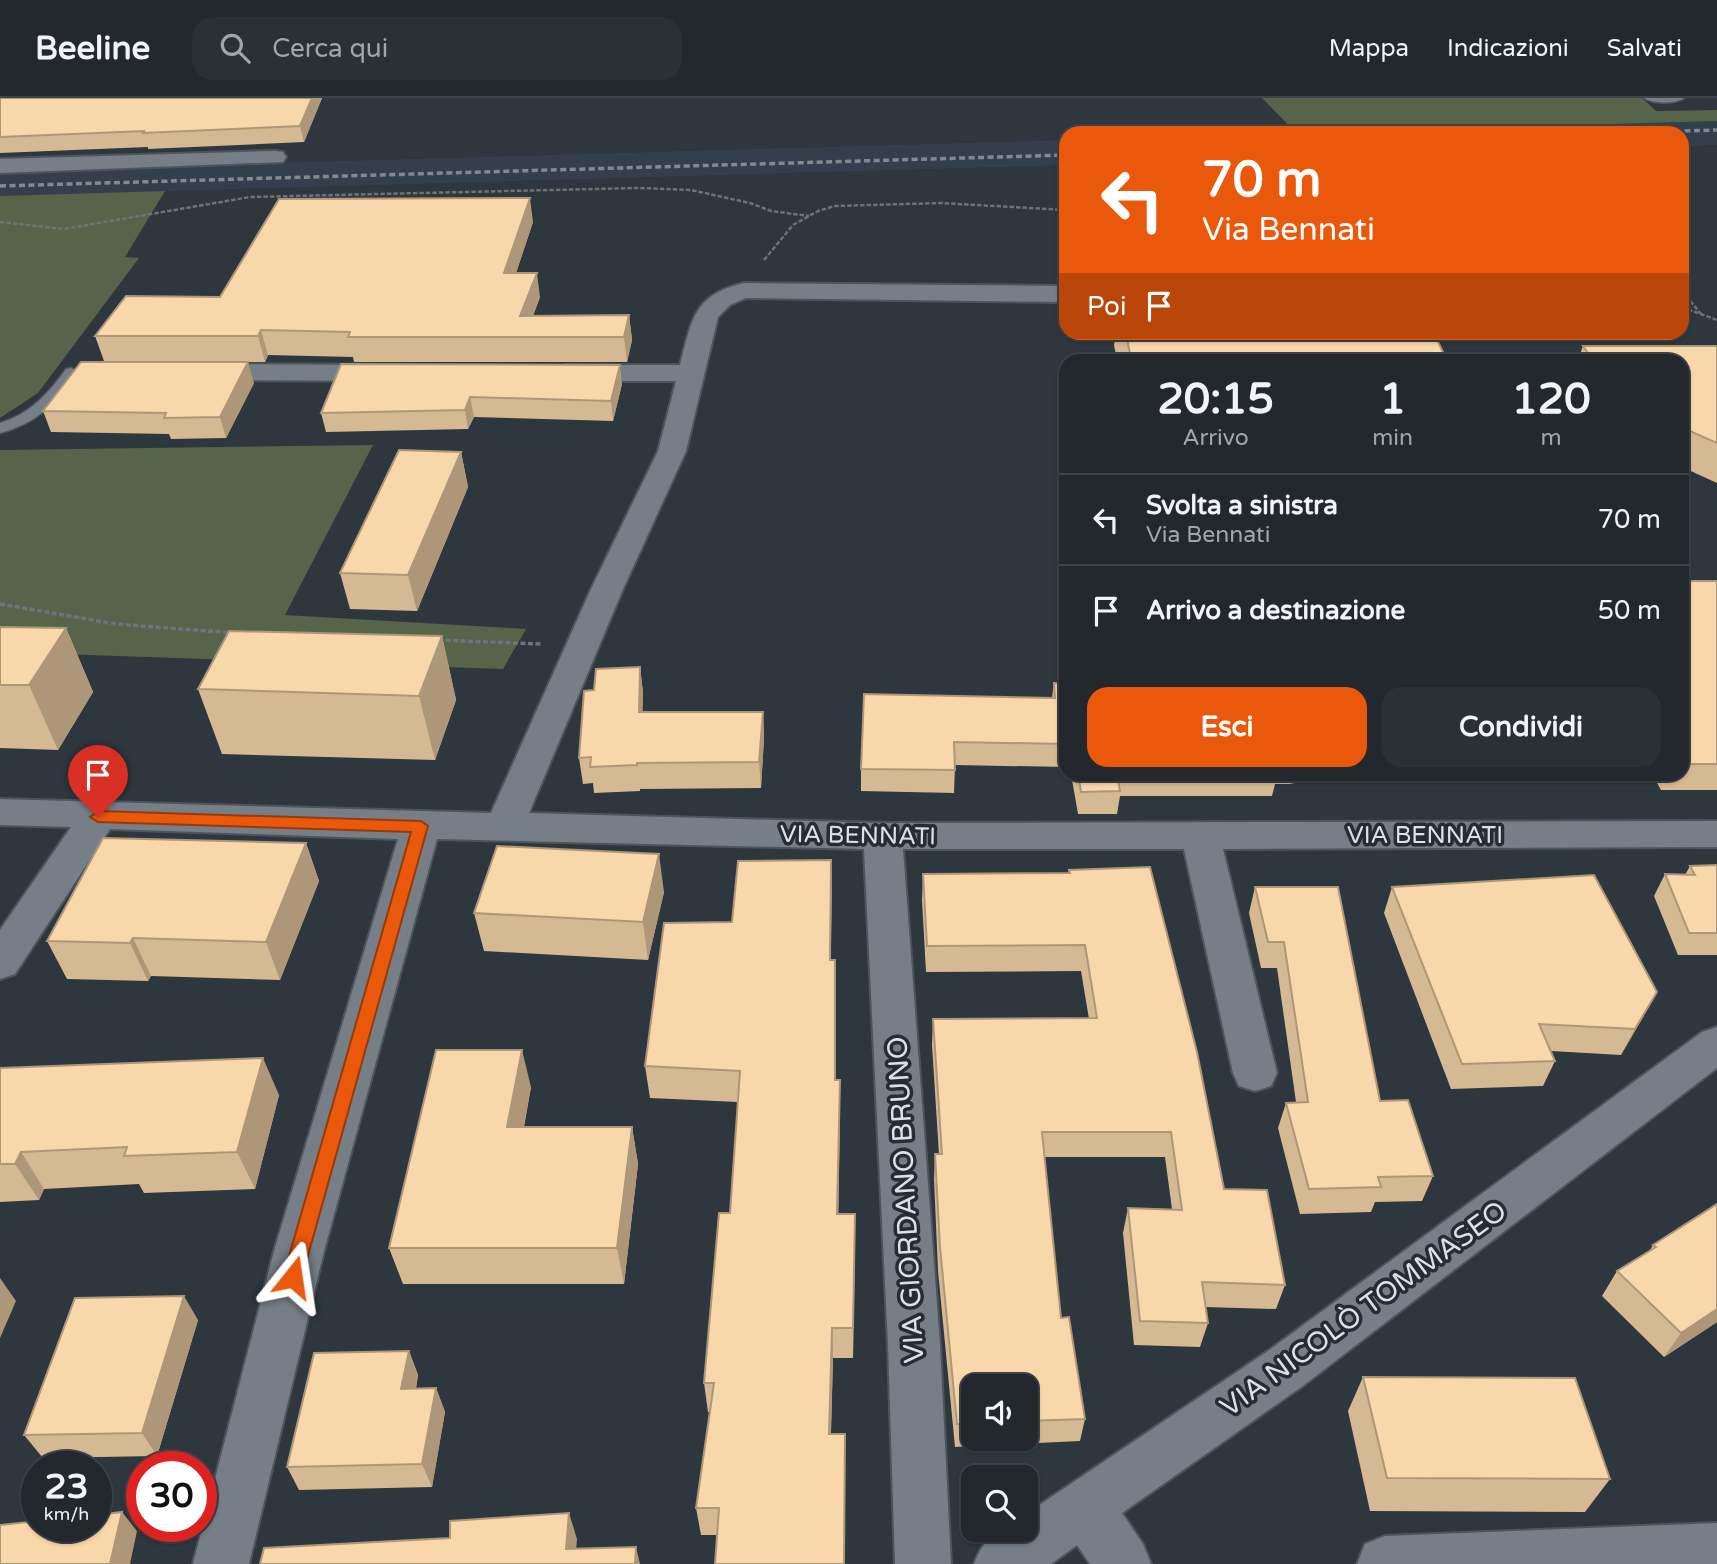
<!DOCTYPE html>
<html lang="it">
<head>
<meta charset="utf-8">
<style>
  :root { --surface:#22282e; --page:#2a3036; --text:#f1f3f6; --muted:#a2a6aa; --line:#3f444a; --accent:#ea580c }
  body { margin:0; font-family:"Varela Round",sans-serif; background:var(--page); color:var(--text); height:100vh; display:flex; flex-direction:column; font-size:26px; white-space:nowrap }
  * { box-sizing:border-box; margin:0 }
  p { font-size:23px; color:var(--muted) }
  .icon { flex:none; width:38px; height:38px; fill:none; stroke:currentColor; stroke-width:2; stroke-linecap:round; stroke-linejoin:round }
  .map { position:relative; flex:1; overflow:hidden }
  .sheet { position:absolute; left:1059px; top:256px; width:630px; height:427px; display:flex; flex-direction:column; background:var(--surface); border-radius:21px; box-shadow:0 2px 5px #0004,0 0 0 2px var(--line) }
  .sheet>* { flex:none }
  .top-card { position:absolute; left:1059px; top:28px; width:630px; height:214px; border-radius:21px; box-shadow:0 2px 5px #0004,0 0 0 2px var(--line); background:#ea580c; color:#fff; overflow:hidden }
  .tools { position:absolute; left:961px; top:1276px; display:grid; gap:14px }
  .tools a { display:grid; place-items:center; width:77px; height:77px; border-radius:14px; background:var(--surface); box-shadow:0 2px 5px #0004,0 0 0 2px var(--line); font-size:35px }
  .speed { position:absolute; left:21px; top:1353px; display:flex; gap:14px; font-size:35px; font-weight:700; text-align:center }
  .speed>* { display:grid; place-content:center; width:91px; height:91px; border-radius:50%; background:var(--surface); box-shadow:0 2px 5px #0004,0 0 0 2px var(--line); line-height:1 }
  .speed small { font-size:18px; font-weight:400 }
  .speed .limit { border:10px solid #d22; background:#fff; color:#111 }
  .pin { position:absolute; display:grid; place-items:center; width:60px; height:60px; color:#fff; margin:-72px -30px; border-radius:50% 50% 50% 0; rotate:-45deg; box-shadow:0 0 7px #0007 }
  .pin .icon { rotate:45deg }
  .me { position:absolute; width:77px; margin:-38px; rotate:15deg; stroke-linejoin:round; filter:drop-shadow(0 0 5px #0008) }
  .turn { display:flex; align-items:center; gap:24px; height:147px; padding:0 28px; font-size:32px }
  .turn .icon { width:91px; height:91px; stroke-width:2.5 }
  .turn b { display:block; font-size:49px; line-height:60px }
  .then { display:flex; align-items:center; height:66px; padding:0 28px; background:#0003; gap:14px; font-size:26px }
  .eta { display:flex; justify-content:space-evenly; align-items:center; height:119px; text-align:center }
  .eta b { font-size:42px; font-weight:700; line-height:49px }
  .action { display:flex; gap:14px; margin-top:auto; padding:14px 28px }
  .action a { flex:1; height:80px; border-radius:21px; background:var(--accent); color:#fff; font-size:28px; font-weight:700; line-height:80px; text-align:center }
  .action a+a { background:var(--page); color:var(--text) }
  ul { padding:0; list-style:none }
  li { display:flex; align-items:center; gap:21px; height:91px; padding:0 28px; border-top:2px solid var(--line) }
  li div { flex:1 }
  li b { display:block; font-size:26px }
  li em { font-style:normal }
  header { display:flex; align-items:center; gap:42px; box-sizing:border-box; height:98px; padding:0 35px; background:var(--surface); border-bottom:2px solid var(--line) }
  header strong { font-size:33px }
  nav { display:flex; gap:38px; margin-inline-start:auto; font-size:24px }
  .search { width:490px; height:63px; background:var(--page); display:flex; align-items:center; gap:18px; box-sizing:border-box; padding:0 24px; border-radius:21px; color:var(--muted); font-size:26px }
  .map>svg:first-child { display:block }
  .built { fill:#333f4c }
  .green { fill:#56644a }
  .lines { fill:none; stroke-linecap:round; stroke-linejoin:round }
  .lane-casing { stroke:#4e545b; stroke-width:3 }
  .street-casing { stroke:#4e545b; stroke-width:4 }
  .path-far1 { stroke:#6c737a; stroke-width:2.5; stroke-dasharray:4.5 2; stroke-linecap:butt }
  .path { stroke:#6c737a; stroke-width:3.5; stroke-dasharray:5 2.5; stroke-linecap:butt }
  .lane { fill:#767e88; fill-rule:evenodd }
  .street { fill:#767e88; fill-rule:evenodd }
  .rail { stroke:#838990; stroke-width:3.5; stroke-dasharray:6 3.5; stroke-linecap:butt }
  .wall { fill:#d5b993; fill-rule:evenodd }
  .shaded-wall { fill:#ae9678 }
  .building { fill:#f8d7ab; stroke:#ae9678; stroke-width:2 }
  .route { fill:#ea580c; stroke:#983908; stroke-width:2 }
  .labels { text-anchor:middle; stroke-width:7; stroke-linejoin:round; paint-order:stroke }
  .street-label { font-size:24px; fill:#dde1e7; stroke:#242c34 }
  .near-street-label { font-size:28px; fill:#dde1e7; stroke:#242c34 }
</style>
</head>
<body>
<header>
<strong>Beeline</strong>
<div class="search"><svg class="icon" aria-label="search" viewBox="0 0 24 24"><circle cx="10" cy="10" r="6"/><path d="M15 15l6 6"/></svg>Cerca qui</div>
<nav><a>Mappa</a><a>Indicazioni</a><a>Salvati</a></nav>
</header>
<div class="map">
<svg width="1717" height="1466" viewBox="0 0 1717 1466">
  <rect width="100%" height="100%" fill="#2e363e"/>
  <!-- built -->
  <g class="built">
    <polygon points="1717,23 1717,47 1682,48 1682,35 1311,35"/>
    <polygon points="1066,42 1066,67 0,98 0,73"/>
  </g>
  <!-- green -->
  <g class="green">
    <polygon points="1262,0 1642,0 1656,13 1717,12 1717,23 1296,35"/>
    <polygon points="165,93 125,159 139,160 38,295 0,320 0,98"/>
    <polygon points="373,347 285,517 526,531 503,571 0,554 0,352"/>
  </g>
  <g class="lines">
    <defs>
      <g id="lane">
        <path d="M1644,0H1684C1676,6 1653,6 1644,0Z"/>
        <path d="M71,270L78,274C58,304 36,326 0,335V325C29,317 49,295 66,271Z"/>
      </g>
      <g id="street">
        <polygon points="275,53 283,54 286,59 283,64 0,75 0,61"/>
        <path d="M744,185L1066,188V204L746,200L730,207L718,219L686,353L623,491L529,715L883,725L1717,723V749L1223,751L1277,975L1271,988L1255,993L1239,988L1233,975L1184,751H903L940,1247L951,1466H895L888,1247L864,751L437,741L324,1153L249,1466H193L274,1153L398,741L110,731L15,876L0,881V832L71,729L0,727V701L491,715L591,491L658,353L676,283H567L557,281L553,275L557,269L567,267H680C692,222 693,197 744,185Z"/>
        <polygon points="1239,234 1265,234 1265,235 1261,241 1252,243 1243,241"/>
        <polygon points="200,266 391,267 401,269 405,275 401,281 391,283 200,282 190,280 186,274 190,268"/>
        <path d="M1717,929V970L1304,1287L1122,1415L1143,1446L1151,1466H1090L1077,1447L1051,1466H974C985,1438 995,1432 1026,1432V1416L1268,1253L1702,934Z"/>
        <polygon points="1717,1425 1717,1466 1357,1466 1365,1446 1385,1438"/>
      </g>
    </defs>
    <!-- lane casing -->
    <use href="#lane" class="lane-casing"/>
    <!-- street casing -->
    <use href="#street" class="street-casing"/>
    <!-- path-far1 -->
    <g class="path-far1">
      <polyline points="0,124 64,131 250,99 637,90 691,92 750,105 771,113 809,118"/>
      <polyline points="764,162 793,127 818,113 835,108 941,105 1066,112"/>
      <polyline points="1682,193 1701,216"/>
      <polyline points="1682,209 1717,222"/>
    </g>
    <!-- path -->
    <g class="path">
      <polyline points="0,506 116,526 234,535"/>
      <polyline points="438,542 541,546"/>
    </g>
    <!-- lane -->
    <use href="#lane" class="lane"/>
    <!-- street -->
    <use href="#street" class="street"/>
    <!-- rail -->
    <g class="rail">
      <polyline points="1618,35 1717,32"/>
      <polyline points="0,88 1066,57"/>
    </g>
  </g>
  <!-- wall -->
  <g class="wall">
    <polygon points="0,0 322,0 304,44 148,51 148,49 0,55"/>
    <polygon points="533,124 516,175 540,199 533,218 629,217 632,242 627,264 354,264 353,259 268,257 265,264 104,263 95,238 220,199"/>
    <polygon points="1116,234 1195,234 1197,240 1336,242 1337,234 1433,234 1447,262 1117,262 1114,247"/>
    <polygon points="1583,248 1717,248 1717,385 1682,369 1682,262 1578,262"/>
    <polygon points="341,266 622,286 613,323 474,319 468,331 326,334 321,315"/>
    <polygon points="254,285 226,340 171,341 169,336 51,334 43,313"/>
    <polygon points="461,354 468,389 417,513 350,511 340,475"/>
    <polygon points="1682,483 1717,483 1717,692 1661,692 1652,676 1682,676"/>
    <polygon points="0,529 66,530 93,594 58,652 0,650"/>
    <polygon points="442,538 456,602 435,662 222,656 198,591"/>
    <polygon points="640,569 643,595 642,614 763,614 764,640 761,690 640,691 640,693 594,695 593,685 583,686 579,660 594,592"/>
    <polygon points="1054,585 1066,586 1066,669 955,667 954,695 861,693 861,671 1052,600"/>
    <polygon points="1071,676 1326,676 1290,686 1275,686 1272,698 1120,698 1117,716 1078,716"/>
    <polygon points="1330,676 1377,676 1375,682 1333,684"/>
    <polygon points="306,745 319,783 280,882 151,878 148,883 67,881 47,843"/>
    <polygon points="831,762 831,862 836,894 836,982 840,1013 838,1116 855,1116 853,1260 833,1260 831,1336 845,1336 845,1365 717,1437 701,1437 696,1410 710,1314 708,1314 704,1285 730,1115 738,1004 650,1000 645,968 732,824"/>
    <polygon points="1717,767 1717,857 1678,857 1654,798 1665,776 1685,777 1690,768"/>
    <path d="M1069,772L1224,1091L1285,1187L1276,1211L1205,1209L1208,1225L1200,1249L1134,1247L1123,1135L1128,1110L1172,1111L1165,1059H1044L1061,1220L1085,1321L1080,1343L955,1349L938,1173L934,1081L935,1056H939L932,947L933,921H1089L1081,873L926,874L922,802L923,776L1068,775ZM973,1288H1026V1340H973Z"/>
    <polygon points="1255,789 1380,1003 1433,1078 1422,1103 1375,1104 1371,1114 1300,1116 1278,1030 1286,1005 1296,1004 1277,870 1261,870 1249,815"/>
    <polygon points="1392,789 1643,919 1621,957 1551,953 1555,963 1543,988 1451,991 1384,815"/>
    <polygon points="664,794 648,862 484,853 474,815"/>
    <polygon points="0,970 279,997 255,1091 144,1095 139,1086 44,1091 39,1102 0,1104"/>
    <polygon points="531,989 524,1029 632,1029 638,1066 624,1186 403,1186 389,1150"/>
    <polygon points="1717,1106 1717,1224 1664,1259 1602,1198 1617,1173 1649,1154 1653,1147"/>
    <polygon points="198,1222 157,1358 43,1360 24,1337"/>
    <polygon points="409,1253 418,1277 416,1291 436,1290 445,1314 432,1389 299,1392 287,1369"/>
    <polygon points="1363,1279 1610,1381 1585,1414 1370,1413 1348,1313"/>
  </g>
  <!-- shaded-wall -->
  <g class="shaded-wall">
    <polygon points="312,0 322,0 304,44 300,28"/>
    <polygon points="530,100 533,124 508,199 504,175"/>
    <polygon points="537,175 540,199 525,239 520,218"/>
    <polygon points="629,217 632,242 627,264 624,239"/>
    <polygon points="261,232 268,257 265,264 258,238"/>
    <polygon points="248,264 254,285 226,340 220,319"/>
    <polygon points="620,267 622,286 613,323 611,303"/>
    <polygon points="470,299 474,319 468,331 465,312"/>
    <polygon points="461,354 468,389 417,513 408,477"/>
    <polygon points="66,530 93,594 58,652 29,587"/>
    <polygon points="442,538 456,602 435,662 419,598"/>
    <polygon points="640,569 643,595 642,640 639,614"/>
    <polygon points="763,614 764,640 761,690 759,664"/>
    <polygon points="1293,676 1326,676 1290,686"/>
    <polygon points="306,745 319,783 280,882 266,844"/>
    <polygon points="659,756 664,794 648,862 643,824"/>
    <polygon points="831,762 832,795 830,894 830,862"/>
    <polygon points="133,840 151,878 148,883 130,845"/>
    <polygon points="1657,894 1643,919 1621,957 1635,931"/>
    <polygon points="522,952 531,989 517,1066 507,1029"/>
    <polygon points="263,960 279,997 255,1091 237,1054"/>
    <polygon points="840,982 840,1013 838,1147 837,1116"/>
    <polygon points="632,1029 638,1066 624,1186 617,1150"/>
    <polygon points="21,1054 44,1091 39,1102 15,1066"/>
    <polygon points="855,1116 855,1147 853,1260 853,1230"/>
    <polygon points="0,1180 16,1203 0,1240"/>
    <polygon points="184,1198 198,1222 157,1358 142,1335"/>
    <polygon points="1717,1211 1717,1224 1664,1259 1681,1235"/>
    <polygon points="832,1230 833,1260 830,1365 829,1336"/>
    <polygon points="409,1253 418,1277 411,1314 401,1291"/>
    <polygon points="436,1290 445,1314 432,1389 422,1366"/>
    <polygon points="122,1414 137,1433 130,1466 110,1466"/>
    <polygon points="569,1415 577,1441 575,1466 566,1451"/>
    <polygon points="636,1449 640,1466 635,1466"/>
  </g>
  <!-- building -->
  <g class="building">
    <polygon points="0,0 312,0 300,28 143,35 144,33 0,39"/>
    <polygon points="530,100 504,175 537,175 520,218 629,217 624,239 348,239 350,234 261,232 258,238 95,238 126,198 220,199 279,101"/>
    <polygon points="1126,234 1195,234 1197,240 1361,242 1357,234 1433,234 1447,262 1131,262"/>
    <polygon points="1583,248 1717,248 1717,345 1690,333 1682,333 1682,262 1593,262"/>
    <polygon points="81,264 248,264 220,319 164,320 166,315 43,313"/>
    <polygon points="341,266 620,267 611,303 470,299 465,312 321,315"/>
    <polygon points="399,352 461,354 408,477 340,475"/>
    <rect x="1682" y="483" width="35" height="183"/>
    <polygon points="0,529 66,530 29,587 0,587"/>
    <polygon points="229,533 442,538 419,598 198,591"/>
    <polygon points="640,569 639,614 763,614 759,664 637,665 637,667 590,669 591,659 579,660 584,593 594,592 596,571"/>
    <polygon points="1054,585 1066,586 1066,646 954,644 955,672 861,671 864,596 1055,600"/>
    <polygon points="1078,676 1207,676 1117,676 1120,693 1081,694"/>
    <polygon points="103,740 306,745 266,844 133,840 130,845 47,843"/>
    <polygon points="497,748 659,756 643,824 474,815"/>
    <polygon points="831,762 830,862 835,862 835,982 840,982 837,1116 855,1116 853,1230 832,1230 829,1336 845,1336 844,1466 715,1466 719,1410 696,1410 714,1285 704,1285 719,1115 730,1115 740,973 645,968 664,825 732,824 738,763"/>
    <polygon points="1717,767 1717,835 1689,835 1665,776 1695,777 1690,768"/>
    <polygon points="1150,769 1197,954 1224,1091 1267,1092 1285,1187 1202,1184 1208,1225 1140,1223 1128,1110 1182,1112 1171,1034 1042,1034 1061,1220 1069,1219 1085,1321 1026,1323 1026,1288 973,1288 973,1326 957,1326 940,1149 935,1056 942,1056 933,921 1097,920 1085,847 927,848 923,776 1070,775 1069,772"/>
    <polygon points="1594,777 1657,894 1635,931 1539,926 1555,963 1462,966 1392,789"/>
    <polygon points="1255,789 1338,789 1380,1003 1408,1002 1433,1078 1378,1079 1381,1089 1309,1091 1286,1005 1308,1004 1284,844 1268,844"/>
    <polygon points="436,952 522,952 507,1029 632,1029 617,1150 389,1150"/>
    <polygon points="263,960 237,1054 124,1058 127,1049 21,1054 15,1066 0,1066 0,970"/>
    <polygon points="1717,1106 1717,1211 1681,1235 1617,1173 1656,1149 1653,1147"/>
    <polygon points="184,1198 142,1335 24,1337 75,1200"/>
    <polygon points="409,1253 401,1291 436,1290 422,1366 287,1369 314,1255"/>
    <polygon points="1363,1279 1575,1280 1610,1381 1387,1380"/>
    <polygon points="122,1414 110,1466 0,1466 0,1427 37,1423 37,1428 96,1428 96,1417"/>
    <polygon points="569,1415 566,1451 636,1449 635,1466 260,1466 264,1450 450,1440 450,1423"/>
  </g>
  <!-- route -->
  <polygon class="route" points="98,713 421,723 428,728 300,1186 293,1188 286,1186 283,1179 411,734 98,724 90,719"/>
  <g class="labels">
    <!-- street labels -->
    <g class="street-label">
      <text transform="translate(858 737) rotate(1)" y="8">VIA BENNATI</text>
      <text x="1425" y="745">VIA BENNATI</text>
    </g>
    <!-- near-street labels -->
    <g class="near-street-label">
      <text transform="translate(905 1102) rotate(-93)" y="10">VIA GIORDANO BRUNO</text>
      <text transform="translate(1363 1210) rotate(-36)" y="10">VIA NICOLÒ TOMMASEO</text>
    </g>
  </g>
</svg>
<div class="tools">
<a><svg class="icon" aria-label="sound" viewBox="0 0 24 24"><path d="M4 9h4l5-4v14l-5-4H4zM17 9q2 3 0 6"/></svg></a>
<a><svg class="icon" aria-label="search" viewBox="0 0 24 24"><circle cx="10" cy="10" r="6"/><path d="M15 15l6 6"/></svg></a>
</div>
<div class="speed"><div>23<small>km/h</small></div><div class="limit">30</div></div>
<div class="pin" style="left:98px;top:719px;background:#d93025"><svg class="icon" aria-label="arrive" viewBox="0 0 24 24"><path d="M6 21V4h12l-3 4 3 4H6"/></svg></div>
<svg class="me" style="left:293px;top:1179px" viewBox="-20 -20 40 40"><path d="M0-17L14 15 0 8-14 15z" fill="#ea580c" stroke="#fff" stroke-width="4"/></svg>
<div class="top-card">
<div class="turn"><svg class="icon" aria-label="left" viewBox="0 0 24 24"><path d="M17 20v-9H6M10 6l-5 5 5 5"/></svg><div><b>70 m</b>Via Bennati</div></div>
<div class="then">Poi<svg class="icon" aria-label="arrive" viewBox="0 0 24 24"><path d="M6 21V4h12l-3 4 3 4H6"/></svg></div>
</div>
<section class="sheet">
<div class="eta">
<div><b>20:15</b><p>Arrivo</p></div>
<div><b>1</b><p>min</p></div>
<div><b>120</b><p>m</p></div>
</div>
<ul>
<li><svg class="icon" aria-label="left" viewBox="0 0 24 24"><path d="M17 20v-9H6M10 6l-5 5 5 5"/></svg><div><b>Svolta a sinistra</b><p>Via Bennati</p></div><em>70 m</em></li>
<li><svg class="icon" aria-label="arrive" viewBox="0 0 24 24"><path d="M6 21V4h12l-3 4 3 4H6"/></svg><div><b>Arrivo a destinazione</b></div><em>50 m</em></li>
</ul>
<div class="action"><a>Esci</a><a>Condividi</a></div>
</section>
</div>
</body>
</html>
